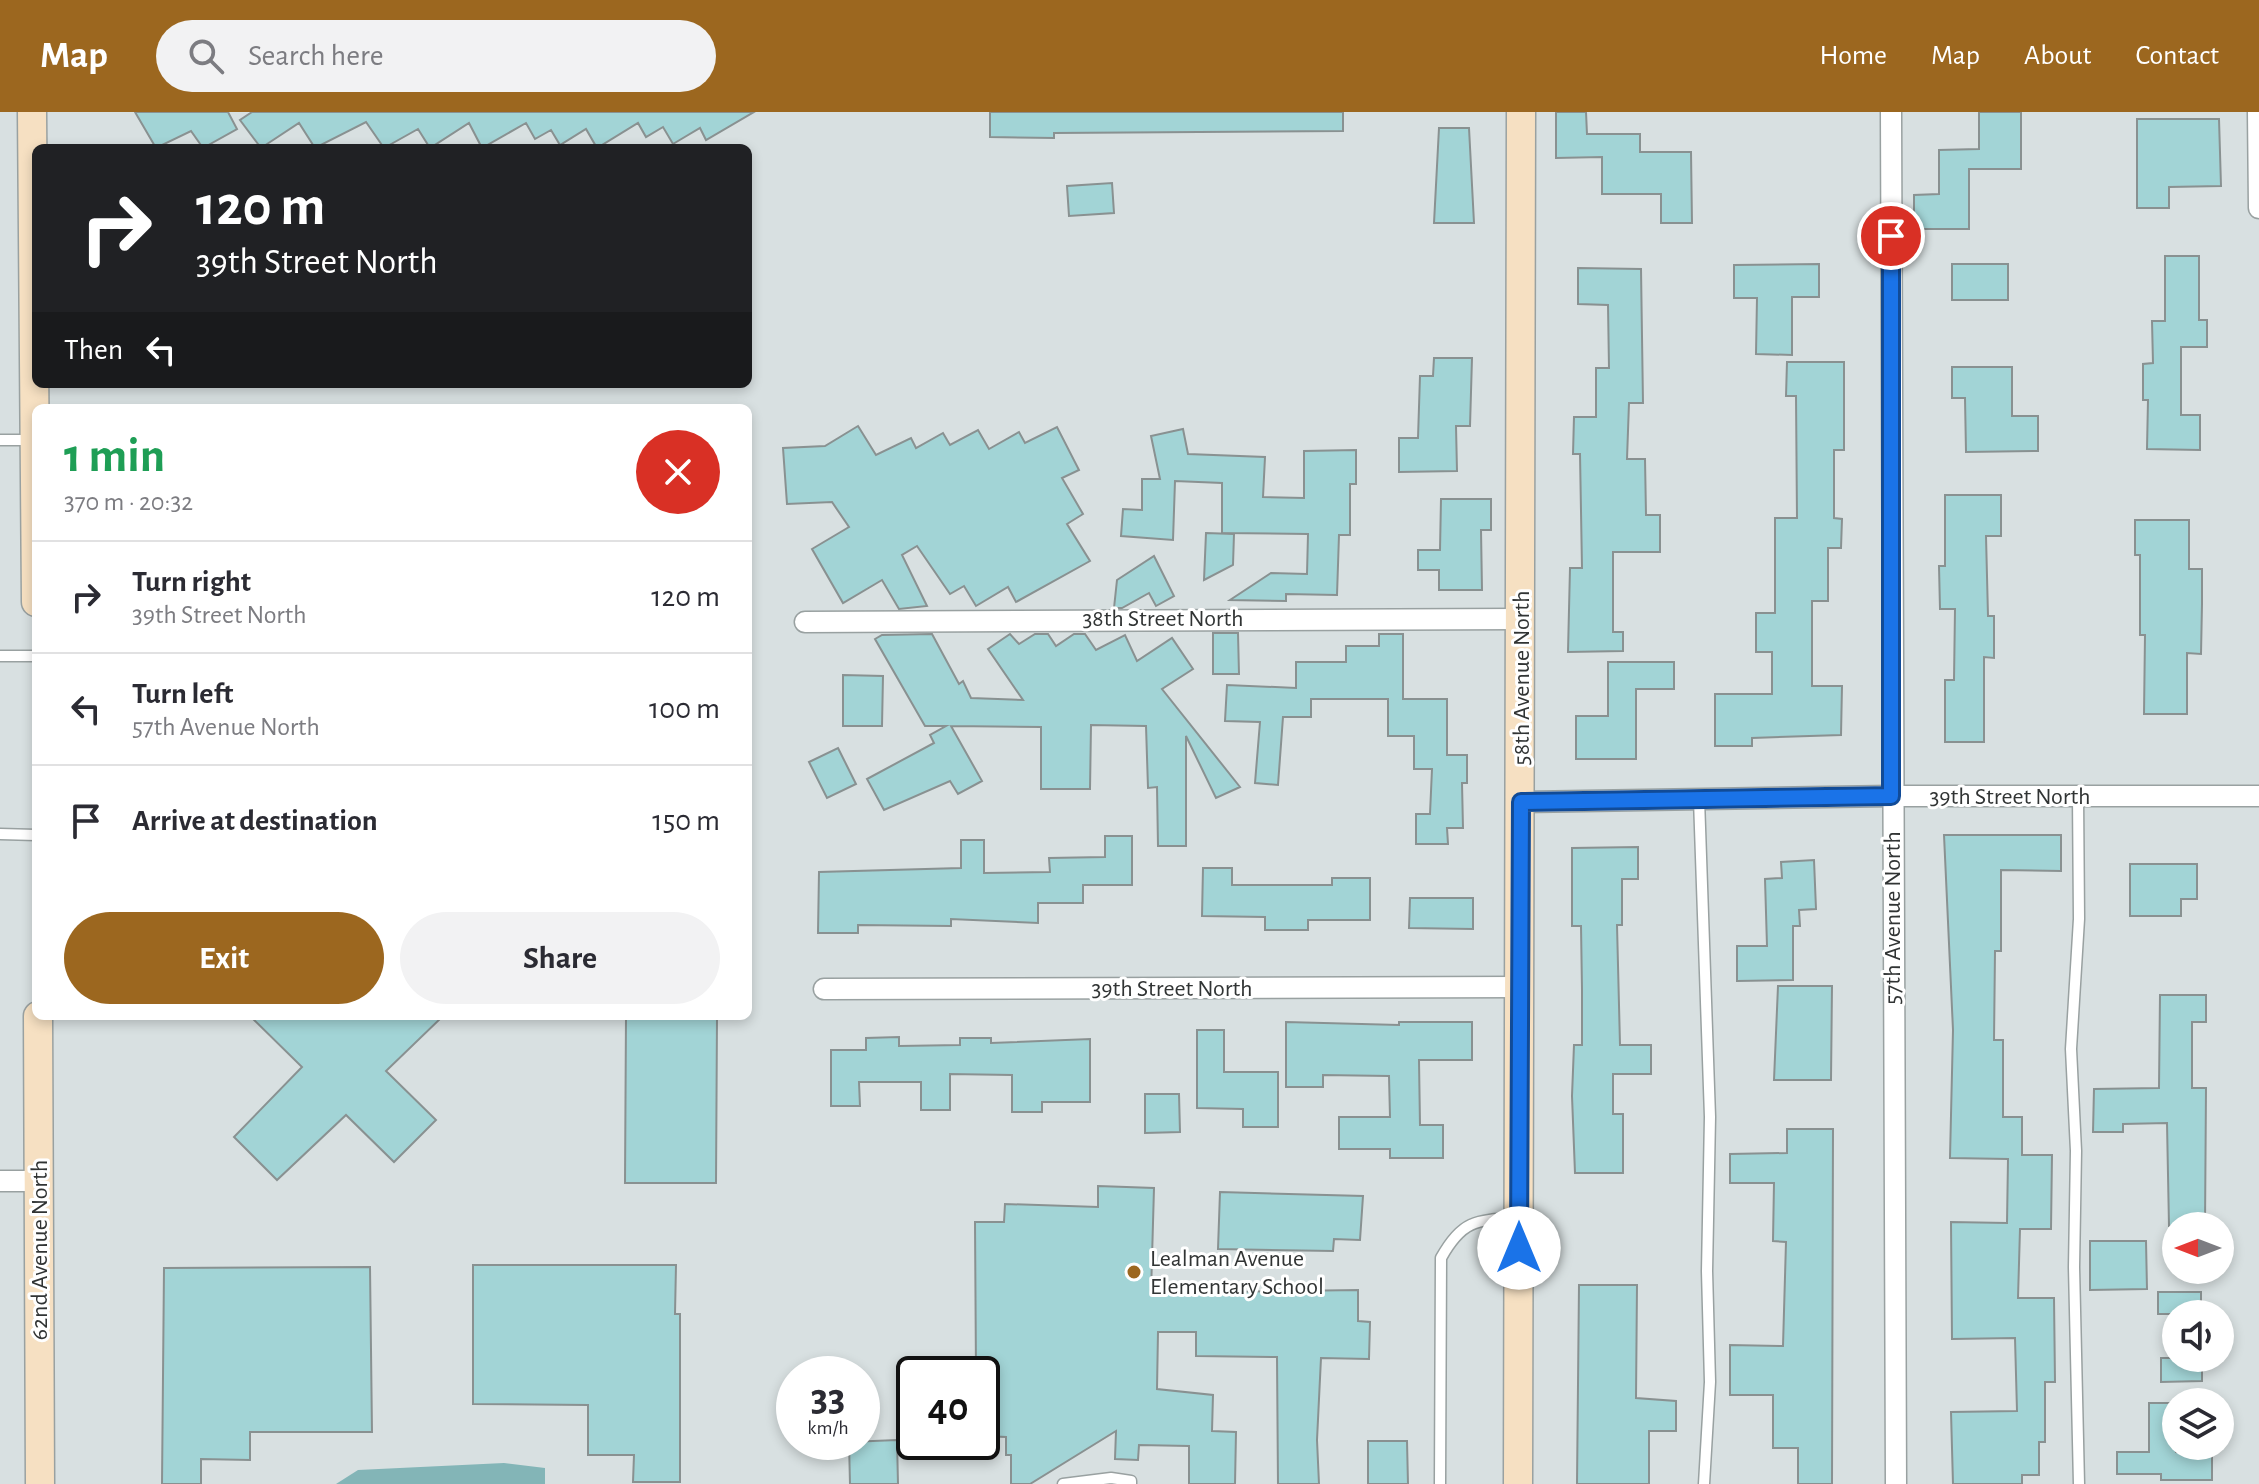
<!DOCTYPE html>
<html lang="en">
<head>
<meta charset="utf-8">
<style>
  :root { --surface:#fff; --page:#f2f2f3; --text:#2b2b33; --muted:#7c7c81; --line:#e1e1e2; --accent:#9c671f }
  body { margin:0; font-family:"Alegreya Sans",sans-serif; background:var(--page); color:var(--text); height:100vh; display:flex; flex-direction:column; font-size:30px; white-space:nowrap }
  * { box-sizing:border-box; margin:0 }
  p { font-size:26px; color:var(--muted) }
  .icon { flex:none; width:44px; height:44px; fill:none; stroke:currentColor; stroke-width:2; stroke-linecap:round; stroke-linejoin:round }
  .map { position:relative; flex:1; overflow:hidden }
  .drawer { position:absolute; left:32px; top:292px; width:720px; height:616px; display:flex; flex-direction:column; background:var(--surface); border-radius:12px; box-shadow:0 4px 12px #0003 }
  .drawer>* { flex:none }
  .hud { position:absolute; left:32px; top:32px; width:720px; height:244px; border-radius:12px; box-shadow:0 4px 12px #0003; background:#202124; color:#fff; overflow:hidden }
  .needle { width:52px; rotate:270deg }
  .fabs { position:absolute; left:2162px; top:1100px; display:grid; gap:16px }
  .fabs a { display:grid; place-items:center; width:72px; height:72px; border-radius:50%; background:var(--surface); box-shadow:0 4px 12px #0003; font-size:40px }
  .speed { position:absolute; left:776px; top:1244px; display:flex; gap:16px; font-size:40px; font-weight:700; text-align:center }
  .speed>* { display:grid; place-content:center; width:104px; height:104px; border-radius:50%; background:var(--surface); box-shadow:0 4px 12px #0003; line-height:1 }
  .speed small { font-size:20px; font-weight:400 }
  .speed .limit { border:4px solid #111; border-radius:12px; background:#fff; color:#111 }
  .pin { position:absolute; display:grid; place-items:center; width:68px; height:68px; color:#fff; margin:-34px; border:4px solid #fff; border-radius:50%; box-shadow:0 2px 8px #0007 }
  .me { position:absolute; width:88px; margin:-44px; rotate:0deg; stroke-linejoin:round; filter:drop-shadow(0 0 6px #0008) }
  .turn { display:flex; align-items:center; gap:28px; height:168px; padding:0 32px; font-size:36px }
  .turn .icon { width:104px; height:104px; stroke-width:2.5 }
  .turn b { display:block; font-size:56px; line-height:68px }
  .then { display:flex; align-items:center; height:76px; padding:0 32px; background:#0003; gap:16px; font-size:30px }
  .round { display:grid; place-items:center; flex:none; width:84px; height:84px; border-radius:42px; background:var(--page) }
  .head { display:flex; align-items:center; justify-content:space-between; height:136px; padding:0 32px }
  h1 { font-size:48px; font-weight:700; line-height:60px; color:#1e9e55 }
  .primary-button { display:flex; gap:16px; margin-top:auto; padding:16px 32px }
  .primary-button a { flex:1; height:92px; border-radius:48px; background:var(--accent); color:#fff; font-size:32px; font-weight:700; line-height:92px; text-align:center }
  .primary-button a+a { background:var(--page); color:var(--text) }
  ul { padding:0; list-style:none }
  li { display:flex; align-items:center; gap:24px; height:112px; padding:0 32px; border-top:2px solid var(--line) }
  li div { flex:1 }
  li b { display:block; font-size:30px }
  li em { font-style:normal }
  header { display:flex; align-items:center; gap:48px; box-sizing:border-box; height:112px; padding:0 40px; background:var(--accent); color:#fff }
  header strong { font-size:38px }
  nav { display:flex; gap:44px; margin-inline-start:auto; font-size:28px }
  .search { width:560px; height:72px; background:var(--page); display:flex; align-items:center; gap:20px; box-sizing:border-box; padding:0 28px; border-radius:44px; color:var(--muted); font-size:30px }
  .map>svg:first-child { display:block }
  .water { fill:#83b5b7 }
  .building { fill:#a2d4d6; stroke:#899191; stroke-width:2 }
  .lines { fill:none; stroke-linecap:round; stroke-linejoin:round }
  .lane-casing { stroke:#99a1a1; stroke-width:13 }
  .street-casing { stroke:#99a1a1; stroke-width:23 }
  .secondary-casing { stroke:#99a1a1; stroke-width:31 }
  .lane { stroke:#fff; stroke-width:10 }
  .street { stroke:#fff; stroke-width:20 }
  .secondary { stroke:#f6e0c2; stroke-width:28 }
  .route-casing { stroke:#114b97; stroke-width:20 }
  .route { stroke:#1a73e8; stroke-width:14 }
  .poi-dot { fill:#9c671f; stroke:#fff; stroke-width:3 }
  .labels { text-anchor:middle; stroke-width:6; stroke-linejoin:round; paint-order:stroke }
  .street-label { font-size:24px; fill:#313434; stroke:#fff }
  .poi-label { font-size:24px; fill:#313434; stroke:#fff; text-anchor:start }
</style>
</head>
<body>
<header>
<strong>Map</strong>
<div class="search"><svg class="icon" aria-label="search" viewBox="0 0 24 24"><circle cx="10" cy="10" r="6"/><path d="M15 15l6 6"/></svg>Search here</div>
<nav><a>Home</a><a>Map</a><a>About</a><a>Contact</a></nav>
</header>
<div class="map">
<svg width="2259" height="1372" viewBox="0 0 2259 1372">
  <rect width="100%" height="100%" fill="#d8e0e1"/>
  <!-- water -->
  <polygon class="water" points="504,1351 545,1356 545,1372 336,1372 358,1358"/>
  <!-- building -->
  <g class="building">
    <polygon points="135,0 228,0 237,17 203,36 191,19 156,36"/>
    <polygon points="252,0 754,0 706,28 700,16 673,32 663,15 646,25 638,11 597,36 586,17 560,33 551,18 535,27 526,11 482,36 469,11 430,36 418,17 384,36 366,10 315,36 299,11 261,36 240,8"/>
    <polygon points="990,0 1343,0 1343,19 1054,21 1054,26 990,25"/>
    <polygon points="1556,0 1586,0 1587,22 1640,22 1640,40 1691,40 1692,111 1661,111 1661,82 1602,82 1602,45 1556,46"/>
    <polygon points="1979,0 2021,0 2021,57 1969,57 1969,117 1914,117 1914,83 1939,82 1939,38 1979,37"/>
    <polygon points="2137,7 2219,7 2221,74 2169,75 2169,96 2137,96"/>
    <polygon points="1439,16 1469,16 1474,111 1434,111"/>
    <polygon points="1112,71 1114,101 1069,104 1067,74"/>
    <polygon points="2165,144 2199,144 2199,208 2207,208 2207,235 2181,235 2181,303 2200,303 2200,338 2147,337 2148,288 2143,288 2143,252 2153,251 2152,209 2165,209"/>
    <polygon points="1819,152 1819,185 1792,185 1792,243 1756,242 1757,186 1734,186 1734,153"/>
    <rect x="1952" y="152" width="56" height="36"/>
    <polygon points="1578,156 1641,157 1643,291 1629,291 1627,347 1645,347 1646,403 1660,403 1660,440 1613,440 1613,520 1623,520 1623,539 1568,540 1570,456 1582,456 1580,342 1573,342 1574,305 1596,305 1596,256 1609,256 1608,193 1578,192"/>
    <polygon points="1434,246 1472,246 1470,314 1456,314 1457,359 1399,360 1399,326 1418,326 1420,264 1433,264"/>
    <polygon points="1787,250 1844,250 1844,338 1834,338 1834,406 1842,407 1841,436 1828,436 1828,489 1812,489 1812,574 1842,574 1841,623 1752,626 1752,634 1715,634 1715,582 1772,582 1772,540 1756,540 1756,501 1775,501 1775,406 1797,406 1796,284 1786,284"/>
    <polygon points="1952,255 2012,255 2012,304 2038,304 2038,339 1966,340 1965,286 1952,286"/>
    <polygon points="858,314 876,343 911,326 916,336 943,321 950,333 978,318 989,337 1019,320 1025,331 1057,315 1079,358 1062,366 1083,402 1067,412 1090,449 1016,490 1008,475 976,494 964,474 950,482 917,434 902,443 927,494 899,497 882,468 843,491 812,437 849,415 832,390 787,392 783,336 825,334"/>
    <polygon points="1183,317 1188,342 1265,345 1263,385 1304,386 1304,339 1356,338 1356,372 1350,372 1350,423 1339,423 1337,483 1286,482 1286,489 1230,488 1271,461 1307,462 1308,422 1222,421 1222,371 1175,369 1173,428 1121,424 1123,397 1142,398 1142,367 1160,367 1151,324"/>
    <polygon points="1945,383 2001,383 2001,424 1986,424 1988,504 1994,504 1994,546 1984,545 1984,630 1945,630 1945,568 1954,568 1955,497 1940,497 1939,454 1945,454"/>
    <polygon points="1441,387 1491,387 1491,418 1481,418 1482,478 1439,478 1439,458 1418,458 1418,438 1440,438"/>
    <polygon points="2135,408 2189,408 2189,457 2202,457 2202,492 2201,542 2187,541 2187,602 2144,602 2145,523 2140,523 2140,443 2135,443"/>
    <polygon points="1206,421 1234,422 1233,453 1204,468"/>
    <polygon points="1154,444 1174,484 1156,494 1149,481 1122,496 1114,496 1117,468"/>
    <polygon points="1213,521 1238,521 1239,562 1213,562"/>
    <polygon points="932,522 959,572 963,569 971,586 1023,588 988,537 1010,522 1019,532 1035,522 1048,522 1056,534 1074,522 1085,522 1096,538 1125,523 1137,549 1172,526 1193,557 1162,577 1240,675 1216,686 1186,624 1186,734 1158,734 1157,675 1148,676 1146,614 1091,613 1090,677 1041,677 1041,615 951,614 982,669 958,682 950,669 884,698 867,667 934,631 930,623 946,614 925,614 875,527 882,523"/>
    <polygon points="1379,522 1403,522 1403,587 1447,587 1447,643 1467,643 1467,671 1462,671 1463,716 1447,716 1448,732 1416,732 1416,702 1430,702 1432,657 1414,657 1414,624 1388,624 1388,587 1311,587 1311,605 1283,605 1278,673 1255,671 1260,610 1225,609 1227,573 1296,576 1296,550 1346,550 1346,534 1379,534"/>
    <polygon points="1608,550 1674,550 1674,577 1636,577 1636,647 1576,647 1576,604 1608,604"/>
    <polygon points="843,563 883,564 882,614 843,614"/>
    <polygon points="838,636 856,672 827,686 809,650"/>
    <polygon points="1944,723 2061,723 2061,759 2001,758 2001,839 1995,839 1994,928 2003,928 2003,1005 2022,1005 2022,1043 2052,1043 2051,1117 2020,1117 2018,1186 2054,1186 2055,1270 2045,1270 2045,1330 2039,1330 2039,1363 2022,1363 2022,1372 1953,1372 1951,1300 2017,1299 2015,1226 1952,1227 1951,1110 2007,1111 2008,1047 1950,1046 1953,918"/>
    <polygon points="1105,724 1132,724 1132,773 1083,773 1083,791 1038,791 1038,811 951,807 951,814 858,813 858,821 818,821 819,760 961,756 961,728 984,728 984,761 1050,760 1049,746 1105,745"/>
    <polygon points="1638,735 1638,767 1622,767 1622,813 1617,813 1620,933 1651,933 1651,962 1613,962 1613,1002 1623,1002 1623,1061 1575,1061 1572,984 1574,933 1582,933 1582,878 1581,814 1572,814 1572,736"/>
    <polygon points="1814,748 1816,797 1799,798 1800,814 1793,814 1793,868 1737,869 1737,834 1767,834 1765,767 1782,766 1781,750"/>
    <polygon points="2130,752 2197,752 2197,787 2181,787 2181,804 2130,804"/>
    <polygon points="1203,756 1232,756 1232,773 1332,773 1332,766 1370,766 1370,808 1308,808 1308,818 1265,818 1265,805 1202,804"/>
    <polygon points="1410,786 1473,786 1473,817 1409,816"/>
    <polygon points="1778,874 1832,874 1831,968 1774,968"/>
    <polygon points="2160,883 2206,883 2206,910 2192,910 2192,976 2206,976 2205,1114 2169,1114 2167,1011 2123,1012 2123,1020 2093,1020 2094,977 2159,976"/>
    <polygon points="250,904 443,904 386,959 436,1008 394,1050 346,1003 277,1068 234,1025 302,955"/>
    <polygon points="626,904 717,905 716,1071 625,1071"/>
    <polygon points="1286,910 1399,913 1399,910 1472,910 1472,948 1419,948 1420,1013 1443,1013 1443,1046 1390,1046 1390,1037 1339,1037 1339,1005 1390,1005 1389,964 1323,963 1323,975 1286,975"/>
    <polygon points="1197,918 1224,918 1224,960 1278,960 1278,1015 1243,1015 1243,997 1197,996"/>
    <polygon points="899,925 899,934 960,933 960,926 991,926 991,931 1090,927 1090,990 1042,990 1042,1000 1012,1000 1012,963 950,962 950,998 921,998 921,970 859,970 860,994 831,994 831,938 866,938 866,926"/>
    <polygon points="1145,982 1179,982 1180,1020 1145,1021"/>
    <polygon points="1787,1017 1833,1017 1832,1372 1798,1372 1798,1336 1773,1336 1773,1283 1730,1283 1730,1233 1783,1234 1786,1130 1773,1129 1774,1071 1730,1071 1730,1042 1787,1041"/>
    <polygon points="1098,1074 1154,1076 1151,1181 1358,1178 1358,1209 1370,1210 1369,1247 1321,1246 1317,1328 1319,1372 1278,1372 1277,1245 1196,1244 1196,1220 1158,1220 1157,1277 1213,1283 1212,1319 1236,1320 1235,1372 1189,1372 1189,1334 1139,1333 1138,1348 1115,1347 1116,1319 1030,1372 1011,1372 1011,1343 1006,1343 1006,1325 982,1324 982,1262 976,1262 975,1110 1004,1110 1005,1092 1098,1095"/>
    <polygon points="1220,1080 1363,1084 1360,1128 1334,1127 1333,1139 1218,1137"/>
    <polygon points="2090,1129 2146,1129 2147,1177 2090,1178"/>
    <polygon points="473,1153 676,1153 675,1202 680,1202 680,1370 633,1370 634,1343 588,1343 588,1293 473,1292"/>
    <polygon points="370,1155 372,1320 250,1320 250,1348 201,1347 201,1372 162,1372 164,1156"/>
    <polygon points="1579,1173 1637,1173 1636,1286 1676,1289 1676,1319 1649,1319 1649,1372 1577,1372"/>
    <rect x="2158" y="1180" width="43" height="22"/>
    <polygon points="2161,1246 2202,1246 2202,1269 2161,1270"/>
    <polygon points="2149,1291 2176,1291 2176,1340 2212,1341 2212,1368 2161,1368 2161,1362 2117,1362 2117,1340 2149,1340"/>
    <polygon points="897,1328 898,1372 850,1372 849,1330"/>
    <polygon points="1368,1329 1407,1329 1408,1372 1368,1372"/>
  </g>
  <g class="lines">
    <defs>
      <g id="lane">
        <polyline points="0,328 34,328"/>
        <polyline points="0,544 36,544"/>
        <polyline points="2078,684 2079,807 2071,937 2076,1039 2074,1155 2079,1372"/>
        <polyline points="1699,687 1710,1005 1707,1159 1710,1270 1704,1372"/>
        <polyline points="0,722 36,723"/>
        <polyline points="1063,1372 1111,1366 1131,1369 1131,1372"/>
        <path d="M1440,1372L1441,1146C1462,1108 1476,1108 1517,1106"/>
      </g>
      <g id="street">
        <polyline points="1891,0 1896,1372"/>
        <polyline points="2258,0 2259,96"/>
        <polyline points="805,510 1521,507"/>
        <polyline points="1521,690 1891,684 2259,684"/>
        <polyline points="824,877 1521,875"/>
        <polyline points="0,1069 39,1069"/>
      </g>
      <g id="secondary">
        <polyline points="32,0 36,490"/>
        <polyline points="38,904 40,1372"/>
        <polyline points="1518,1372 1521,0"/>
      </g>
    </defs>
    <!-- lane casing -->
    <use href="#lane" class="lane-casing"/>
    <!-- street casing -->
    <use href="#street" class="street-casing"/>
    <!-- secondary casing -->
    <use href="#secondary" class="secondary-casing"/>
    <!-- lane -->
    <use href="#lane" class="lane"/>
    <!-- street -->
    <use href="#street" class="street"/>
    <!-- secondary -->
    <use href="#secondary" class="secondary"/>
  </g>
  <g class="lines">
    <defs>
      <polyline id="route" points="1519,1136 1521,690 1891,684 1891,124"/>
    </defs>
    <!-- route casing -->
    <use href="#route" class="route-casing"/>
    <!-- route -->
    <use href="#route" class="route"/>
  </g>
  <!-- markers -->
  <circle class="poi-dot" cx="1134" cy="1160" r="8"/>
  <g class="labels">
    <!-- street labels -->
    <g class="street-label">
      <text x="1163" y="514">38th Street North</text>
      <text transform="translate(1521 566) rotate(-90)" y="8">58th Avenue North</text>
      <text x="2010" y="692">39th Street North</text>
      <text transform="translate(1892 806) rotate(-90)" y="8">57th Avenue North</text>
      <text x="1172" y="884">39th Street North</text>
      <text transform="translate(39 1138) rotate(-90)" y="8">62nd Avenue North</text>
    </g>
    <!-- poi labels -->
    <g class="poi-label">
      <text x="1150" y="1154">Lealman Avenue<tspan x="1150" dy="28">Elementary School</tspan></text>
    </g>
  </g>
</svg>
<div class="fabs">
<a><svg class="needle" viewBox="-14 -14 28 28"><path d="M0-13l5 13h-10z" fill="#e53935"/><path d="M0 13l5-13h-10z" fill="#7c7c81"/></svg></a>
<a><svg class="icon" aria-label="sound" viewBox="0 0 24 24"><path d="M4 9h4l5-4v14l-5-4H4zM17 9q2 3 0 6"/></svg></a>
<a><svg class="icon" aria-label="layers" viewBox="0 0 24 24"><path d="M12 4l9 5-9 5-9-5zM3 14l9 5 9-5"/></svg></a>
</div>
<div class="speed"><div>33<small>km/h</small></div><div class="limit">40</div></div>
<div class="pin" style="left:1891px;top:124px;background:#d93025"><svg class="icon" aria-label="arrive" viewBox="0 0 24 24"><path d="M6 21V4h12l-3 4 3 4H6"/></svg></div>
<svg class="me" style="left:1519px;top:1136px" viewBox="-20 -20 40 40"><circle r="19" fill="#fff"/><path d="M0-13L10 11 0 6-10 11z" fill="#1a73e8"/></svg>
<div class="hud">
<div class="turn"><svg class="icon" aria-label="right" viewBox="0 0 24 24"><path d="M7 20v-9h11M14 6l5 5-5 5"/></svg><div><b>120 m</b>39th Street North</div></div>
<div class="then">Then<svg class="icon" aria-label="left" viewBox="0 0 24 24"><path d="M17 20v-9H6M10 6l-5 5 5 5"/></svg></div>
</div>
<section class="drawer">
<div class="head"><div><h1>1 min</h1><p>370 m · 20:32</p></div><a class="round" style="background:#d93025;color:#fff"><svg class="icon" aria-label="close" viewBox="0 0 24 24"><path d="M6 6l12 12M18 6L6 18"/></svg></a></div>
<ul>
<li><svg class="icon" aria-label="right" viewBox="0 0 24 24"><path d="M7 20v-9h11M14 6l5 5-5 5"/></svg><div><b>Turn right</b><p>39th Street North</p></div><em>120 m</em></li>
<li><svg class="icon" aria-label="left" viewBox="0 0 24 24"><path d="M17 20v-9H6M10 6l-5 5 5 5"/></svg><div><b>Turn left</b><p>57th Avenue North</p></div><em>100 m</em></li>
<li><svg class="icon" aria-label="arrive" viewBox="0 0 24 24"><path d="M6 21V4h12l-3 4 3 4H6"/></svg><div><b>Arrive at destination</b></div><em>150 m</em></li>
</ul>
<div class="primary-button"><a>Exit</a><a>Share</a></div>
</section>
</div>
</body>
</html>
